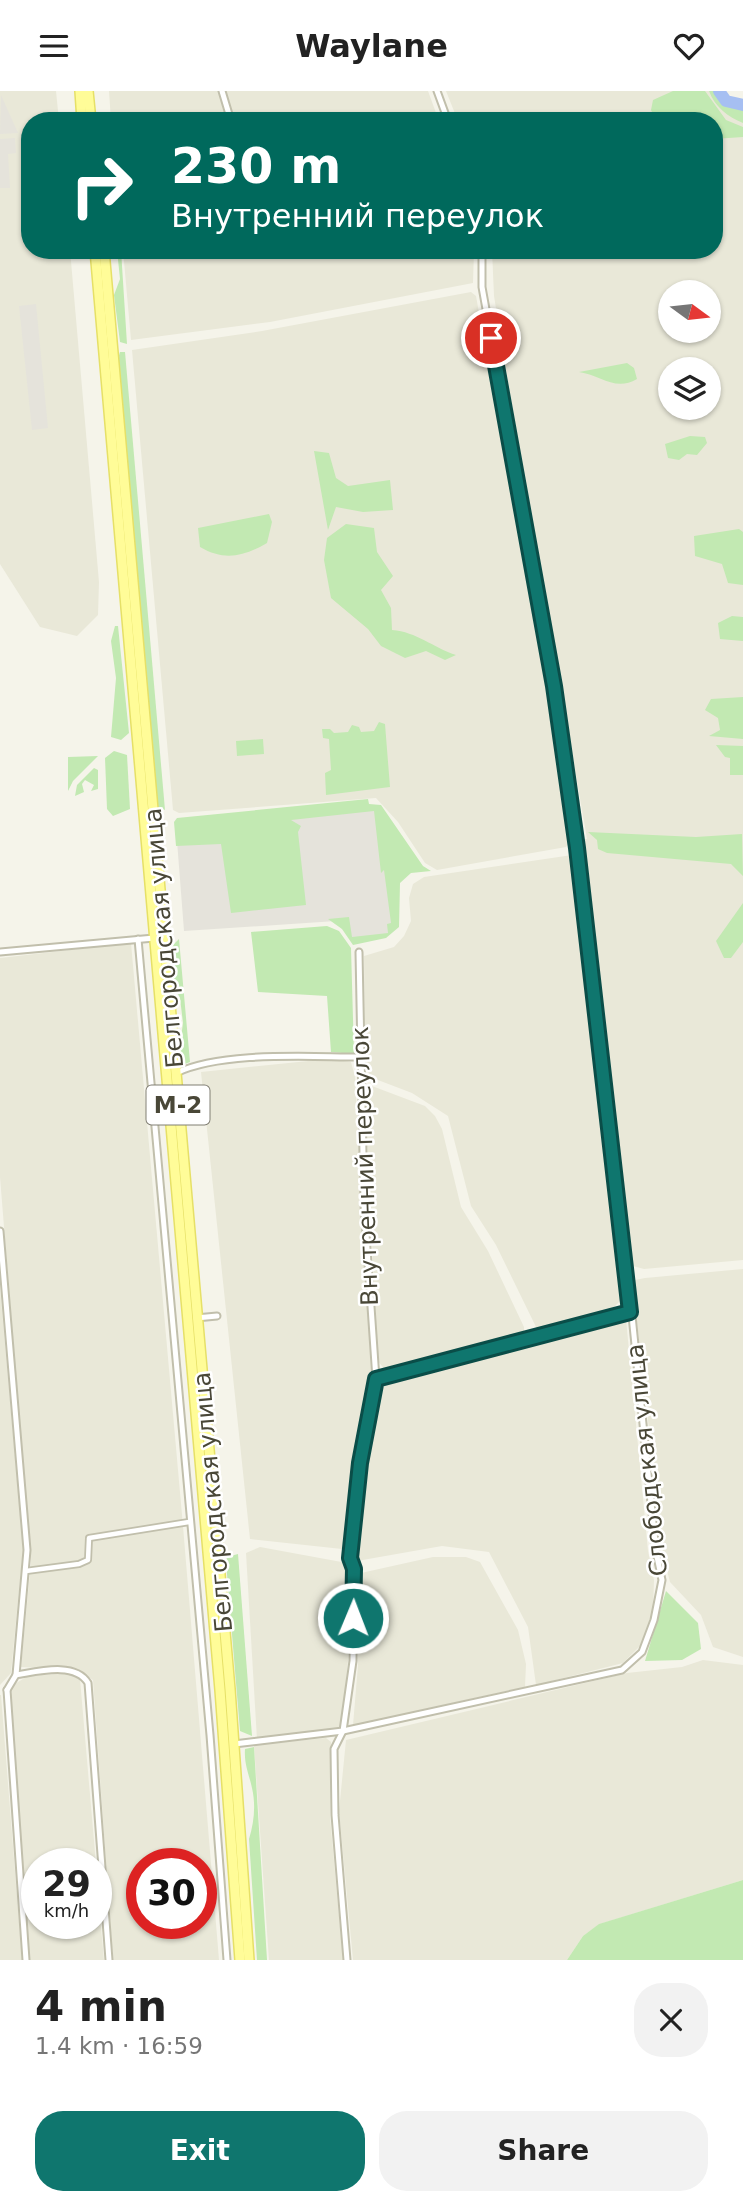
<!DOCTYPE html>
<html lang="en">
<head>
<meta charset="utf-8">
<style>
  :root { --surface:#fff; --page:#f2f2f2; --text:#222; --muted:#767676; --accent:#0f766e }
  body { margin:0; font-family:"DejaVu Sans",sans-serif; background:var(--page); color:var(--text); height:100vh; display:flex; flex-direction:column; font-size:26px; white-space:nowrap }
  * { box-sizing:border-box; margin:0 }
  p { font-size:23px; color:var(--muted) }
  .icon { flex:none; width:38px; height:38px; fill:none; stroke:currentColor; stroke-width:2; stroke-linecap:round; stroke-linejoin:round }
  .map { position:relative; height:1869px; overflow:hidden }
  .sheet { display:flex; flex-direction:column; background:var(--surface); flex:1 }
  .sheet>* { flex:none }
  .guide { position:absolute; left:21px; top:21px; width:702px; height:147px; border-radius:28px; box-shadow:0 2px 5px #0004; background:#00695c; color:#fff; overflow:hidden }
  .needle { width:46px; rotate:105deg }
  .buttons { position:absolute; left:658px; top:189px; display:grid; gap:14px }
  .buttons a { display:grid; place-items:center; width:63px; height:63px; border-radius:50%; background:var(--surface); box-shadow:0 2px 5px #0004; font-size:35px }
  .speed { position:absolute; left:21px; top:1757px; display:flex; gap:14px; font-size:35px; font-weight:700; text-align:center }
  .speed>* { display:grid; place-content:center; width:91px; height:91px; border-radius:50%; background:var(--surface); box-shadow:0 2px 5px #0004; line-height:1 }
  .speed small { font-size:18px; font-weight:400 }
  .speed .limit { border:10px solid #d22; background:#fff; color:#111 }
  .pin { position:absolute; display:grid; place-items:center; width:60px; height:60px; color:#fff; margin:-30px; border:4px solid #fff; border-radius:50%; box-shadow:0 2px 7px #0007 }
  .me { position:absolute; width:77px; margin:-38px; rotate:1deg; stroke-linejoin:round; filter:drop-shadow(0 0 5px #0008) }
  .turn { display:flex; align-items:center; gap:24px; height:147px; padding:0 35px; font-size:32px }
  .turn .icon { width:91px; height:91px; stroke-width:2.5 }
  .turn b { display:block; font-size:49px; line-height:60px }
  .round { display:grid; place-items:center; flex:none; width:74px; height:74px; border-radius:28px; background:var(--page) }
  .headline { display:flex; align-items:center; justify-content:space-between; height:119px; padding:0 35px }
  h1 { font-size:42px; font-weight:600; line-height:52px }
  .action { display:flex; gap:14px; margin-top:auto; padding:14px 35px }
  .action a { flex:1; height:80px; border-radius:28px; background:var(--accent); color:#fff; font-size:28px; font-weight:600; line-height:80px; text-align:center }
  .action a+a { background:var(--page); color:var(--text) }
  header { display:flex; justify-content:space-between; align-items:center; height:91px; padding:0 35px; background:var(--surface); font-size:32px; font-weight:600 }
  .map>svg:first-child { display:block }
  .residential { fill:#e9e8d8; fill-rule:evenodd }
  .industrial { fill:#e5e3db }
  .green { fill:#c2e9b2 }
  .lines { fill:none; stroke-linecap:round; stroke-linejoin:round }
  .river { stroke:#a6bff2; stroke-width:12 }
  .pedestrian-casing { stroke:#c1bfac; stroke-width:8 }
  .minor-casing { stroke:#c1bfac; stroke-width:9 }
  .primary-casing { stroke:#e6e067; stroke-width:12 }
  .pedestrian { stroke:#fff; stroke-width:4.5 }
  .minor { stroke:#fff; stroke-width:5 }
  .primary { stroke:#fffc98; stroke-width:9 }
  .route-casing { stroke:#0a4d48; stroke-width:18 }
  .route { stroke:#0f766e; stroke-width:12 }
  .labels { text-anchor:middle; stroke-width:5; stroke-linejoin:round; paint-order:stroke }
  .shield { fill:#fff; stroke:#807e73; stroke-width:2 }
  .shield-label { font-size:23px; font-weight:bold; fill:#494737 }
  .street-label { font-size:24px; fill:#494737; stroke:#fff }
</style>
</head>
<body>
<header><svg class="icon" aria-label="menu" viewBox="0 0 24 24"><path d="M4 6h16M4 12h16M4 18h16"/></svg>Waylane<svg class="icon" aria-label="heart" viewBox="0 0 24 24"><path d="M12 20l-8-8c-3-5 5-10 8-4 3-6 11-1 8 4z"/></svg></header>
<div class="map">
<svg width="743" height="1869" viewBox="0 0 743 1869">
  <rect width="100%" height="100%" fill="#f5f4ea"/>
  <!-- residential -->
  <g class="residential">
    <polygon points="0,0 56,0 59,30 30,30 30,159 70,159 99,491 98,524 77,545 40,536 0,473"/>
    <polygon points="109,0 428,0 439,30 111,30"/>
    <path d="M446,0H723L734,17L743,21V1169L644,1178L633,1175L584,748H587L503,261L494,205L492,159H714V30H458ZM670,201H709V240H670ZM670,278H709V317H670Z"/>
    <polygon points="123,159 474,159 473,192 270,231 131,249"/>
    <polygon points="471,201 476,205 546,599 568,753 566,756 437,779 425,772 398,731 376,707 179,722 173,719 132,259 262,240"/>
    <polygon points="572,764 622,1208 612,1218 537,1238 496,1154 471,1115 448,1025 412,1002 370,986 365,974 364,865 394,856 404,845 411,830 409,807 413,793 424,786"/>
    <path d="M131,852L183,1435L219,1869H113L93,1589L78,1579L21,1576L31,1471L0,1086V867ZM142,1773H201V1832H142Z"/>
    <polygon points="328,968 351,971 355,986 371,1278 342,1458 250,1448 201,981"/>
    <polygon points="364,992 425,1015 435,1025 442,1038 461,1116 488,1160 524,1236 524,1241 385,1279 378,1270"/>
    <polygon points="743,1178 743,1566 713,1556 701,1524 670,1491 663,1464 633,1195 635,1189 645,1187"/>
    <polygon points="0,1196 23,1458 11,1582 0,1594"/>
    <polygon points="626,1228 648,1460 654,1489 653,1521 641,1554 623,1572 536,1594 528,1536 489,1461 442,1455 357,1470 356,1451 381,1292"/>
    <polygon points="260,1456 347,1472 349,1489 348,1570 341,1639 257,1649 246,1462"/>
    <polygon points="433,1466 466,1466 480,1471 518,1539 526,1573 525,1596 353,1634 358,1574 357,1498 361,1482"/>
    <polygon points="703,1569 743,1574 743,1789 600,1833 583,1845 567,1869 353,1869 339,1720 346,1649 627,1582 682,1576"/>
    <polygon points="68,1582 80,1588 96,1773 37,1773 37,1832 96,1832 96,1781 104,1869 29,1869 10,1608 13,1594 28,1585"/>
    <polygon points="0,1604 1,1604 22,1869 0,1869"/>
    <polygon points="326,1647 331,1651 330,1726 343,1869 269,1869 254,1654"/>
  </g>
  <!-- industrial -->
  <g class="industrial">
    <polygon points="1,4 18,42 0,43"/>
    <polygon points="15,47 16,62 8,63 10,97 0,97 0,48"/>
    <polygon points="36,213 48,337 32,339 19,215"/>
    <polygon points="379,714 393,838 386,845 351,849 336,830 184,840 176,737"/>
  </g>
  <!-- green -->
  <g class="green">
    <polygon points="673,0 705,0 726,29 743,36 743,46 714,48 714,30 656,30 651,19 653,9"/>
    <path d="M709,0H714L725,12L743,16V32C728,26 715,16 709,0Z"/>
    <polygon points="117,159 121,159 127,253 120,251 114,204 120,188"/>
    <polygon points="120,261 125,261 165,719 158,716 157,711 117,271"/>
    <path d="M627,272L634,277L637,288C615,301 601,284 579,281Z"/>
    <polygon points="690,345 705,346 707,352 697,364 687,363 679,369 668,367 665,353"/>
    <polygon points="314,360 329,362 336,387 348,395 390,389 393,419 363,421 336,416 328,439"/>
    <path d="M269,423L272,431L267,452C243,466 224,470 200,456L198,437Z"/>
    <path d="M346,433L374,437L377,461L393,485L381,499L391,517L392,539C417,541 432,556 456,564L445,569L426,560L405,567L381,555L368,538L331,507L324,469L327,447Z"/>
    <polygon points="739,438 743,441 743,494 728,492 722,473 695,465 694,445"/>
    <polygon points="732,525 743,526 743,550 720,548 718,532"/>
    <polygon points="115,535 118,535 129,642 121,649 111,646 116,587 111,550"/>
    <polygon points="743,606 743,648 709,645 720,639 718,627 705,619 711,608"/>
    <polygon points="379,631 385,633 390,696 326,704 325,682 331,679 329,648 323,647 322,638 330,638 334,642 348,641 352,634 359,636 361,641 374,640"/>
    <polygon points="263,648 264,663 237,665 236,650"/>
    <polygon points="716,654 743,655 743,684 730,684 730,667 725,666"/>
    <polygon points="114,660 127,664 130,718 113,725 107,718 105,667"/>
    <polygon points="98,665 73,690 68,700 68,666"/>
    <polygon points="94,677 98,679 98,698 91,700 94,694 85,689 82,693 84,701 75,705 77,694"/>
    <polygon points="368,708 369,713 381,714 423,775 431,780 411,782 400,792 399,836 386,847 353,854 342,838 328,828 349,826 352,846 388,842 387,833 391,832 384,779 381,782 374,720 291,729 301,735 298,741 306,814 231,822 221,753 176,755 174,731 177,727"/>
    <polygon points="588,741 696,746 742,743 743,785 731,773 607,762 598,758 597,749"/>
    <polygon points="743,812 743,851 731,867 724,867 716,850"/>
    <polygon points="327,835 339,840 351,857 354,963 331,961 327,905 258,901 251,841"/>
    <polygon points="179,848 190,971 185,973 178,969 183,932 180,907 172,891 170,857"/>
    <polygon points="238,1463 252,1645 240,1640 226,1471 227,1466"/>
    <polygon points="666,1500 698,1532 701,1558 682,1569 645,1570"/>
    <path d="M254,1656L267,1869H257L249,1748C254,1732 256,1714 252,1697C249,1683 244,1674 245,1658Z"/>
    <polygon points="743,1789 743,1869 567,1869 583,1845 599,1833"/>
  </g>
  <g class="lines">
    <!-- river -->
    <polyline class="river" points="719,0 726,10 743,14"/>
    <defs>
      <polyline id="pedestrian" points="26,1480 79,1473 88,1469 89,1447 189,1431"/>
      <g id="minor">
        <polyline points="222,0 231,30"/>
        <polyline points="437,0 448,30"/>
        <polyline points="138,848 210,1644 227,1869"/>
        <polyline points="0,861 154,847"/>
        <path d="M176,982C223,960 307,966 360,966"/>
        <polyline points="0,1140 27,1459 16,1584 7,1599"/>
        <polyline points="196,1227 217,1225"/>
        <polyline points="376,1288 630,1221"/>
        <path d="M16,1584C36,1581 75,1570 88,1592L109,1869"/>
        <polyline points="7,1599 26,1869"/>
        <polyline points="234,1653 343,1640 622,1579 642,1561 654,1529 662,1489 656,1461 628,1185 577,757 554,595 482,196 482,159"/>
        <polyline points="347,1869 335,1724 334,1658 343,1640 353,1570 354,1478 350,1467 360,1372 376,1288 364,1114 359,861"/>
      </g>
      <g id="primary">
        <polyline points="80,0 82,30"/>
        <polyline points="88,0 91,30"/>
        <polyline points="95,159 220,1599 240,1869"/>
        <polyline points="104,159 230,1598 249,1869"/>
      </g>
    </defs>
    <!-- pedestrian casing -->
    <use href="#pedestrian" class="pedestrian-casing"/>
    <!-- minor casing -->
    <use href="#minor" class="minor-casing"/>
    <!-- primary casing -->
    <use href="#primary" class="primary-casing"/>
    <!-- pedestrian -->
    <use href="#pedestrian" class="pedestrian"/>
    <!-- minor -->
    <use href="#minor" class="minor"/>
    <!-- primary -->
    <use href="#primary" class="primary"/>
  </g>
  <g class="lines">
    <defs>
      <polyline id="route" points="353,1527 354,1478 350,1467 360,1372 376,1288 630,1221 577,757 554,595 491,247"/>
    </defs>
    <!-- route casing -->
    <use href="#route" class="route-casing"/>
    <!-- route -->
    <use href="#route" class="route"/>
  </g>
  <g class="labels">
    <!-- shield labels -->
    <rect class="shield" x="146.5" y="994.5" width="63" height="39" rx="5"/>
    <g class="shield-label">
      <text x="178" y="1022">М-2</text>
    </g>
    <!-- street labels -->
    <g class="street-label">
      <text transform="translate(164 847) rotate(-95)" y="8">Белгородская улица</text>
      <text transform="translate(365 1075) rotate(-92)" y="8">Внутренний переулок</text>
      <text transform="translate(647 1369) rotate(-96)" y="8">Слободская улица</text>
      <text transform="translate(213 1411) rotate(-95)" y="8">Белгородская улица</text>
    </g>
  </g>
</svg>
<div class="buttons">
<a><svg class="needle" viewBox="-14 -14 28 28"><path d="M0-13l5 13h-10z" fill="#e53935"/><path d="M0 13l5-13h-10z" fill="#767676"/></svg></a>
<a><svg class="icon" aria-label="layers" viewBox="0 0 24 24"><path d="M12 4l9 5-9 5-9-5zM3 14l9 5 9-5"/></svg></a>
</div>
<div class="speed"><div>29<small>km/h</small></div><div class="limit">30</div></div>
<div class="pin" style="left:491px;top:247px;background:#d93025"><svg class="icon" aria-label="arrive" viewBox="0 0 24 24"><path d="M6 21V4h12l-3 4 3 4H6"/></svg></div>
<svg class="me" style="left:353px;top:1527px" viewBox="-20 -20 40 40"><circle r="17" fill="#0f766e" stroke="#fff" stroke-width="3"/><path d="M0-11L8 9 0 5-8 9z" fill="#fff"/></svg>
<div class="guide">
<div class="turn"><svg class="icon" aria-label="right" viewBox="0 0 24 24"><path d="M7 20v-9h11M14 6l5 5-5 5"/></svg><div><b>230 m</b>Внутренний переулок</div></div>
</div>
</div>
<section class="sheet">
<div class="headline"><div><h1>4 min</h1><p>1.4 km · 16:59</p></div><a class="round"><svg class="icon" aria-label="close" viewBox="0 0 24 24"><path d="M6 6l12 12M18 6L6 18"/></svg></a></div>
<div class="action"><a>Exit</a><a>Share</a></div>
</section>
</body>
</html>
